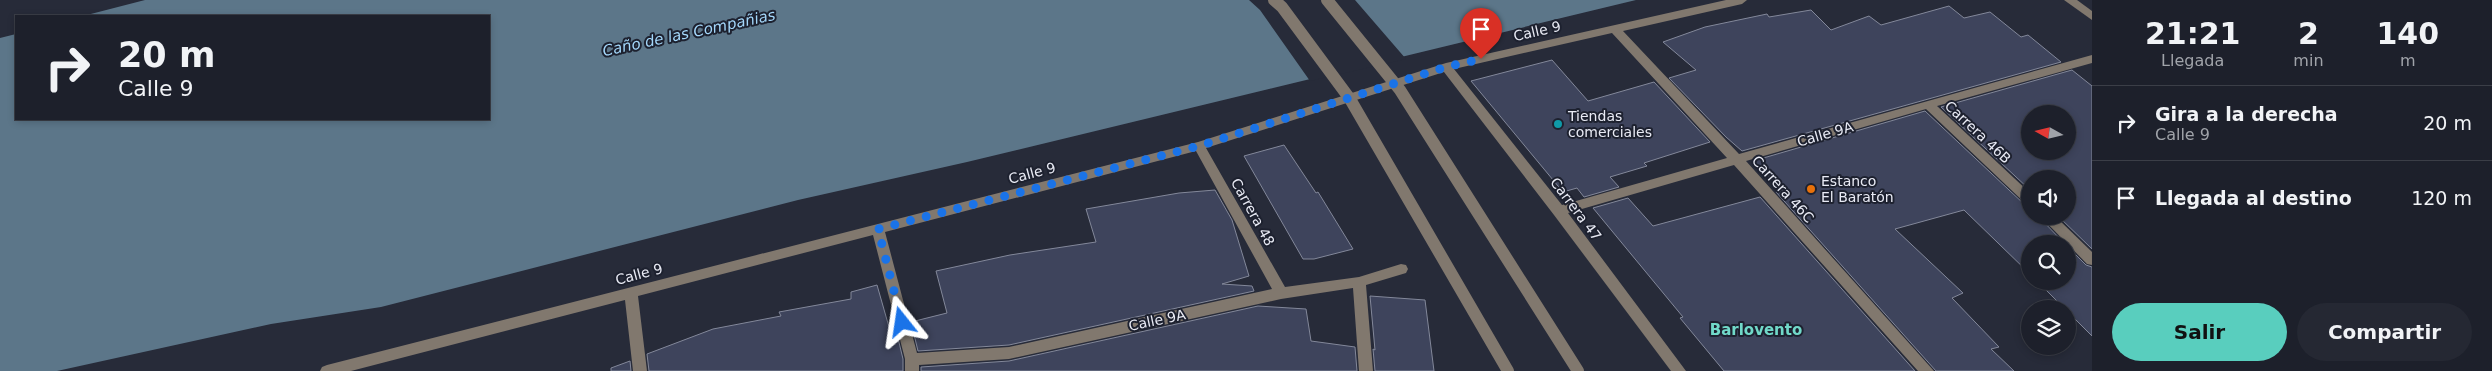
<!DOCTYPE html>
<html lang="es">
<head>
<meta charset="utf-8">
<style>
  :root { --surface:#1d202b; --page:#252833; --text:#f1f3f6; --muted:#a0a3a9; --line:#3b3e47; --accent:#59cebe }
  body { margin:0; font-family:"DejaVu Sans",sans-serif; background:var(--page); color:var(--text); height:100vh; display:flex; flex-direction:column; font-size:19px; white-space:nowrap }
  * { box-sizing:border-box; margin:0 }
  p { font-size:16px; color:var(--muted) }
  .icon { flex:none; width:28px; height:28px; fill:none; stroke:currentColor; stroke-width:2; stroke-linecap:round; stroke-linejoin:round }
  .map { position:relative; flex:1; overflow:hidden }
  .drawer { display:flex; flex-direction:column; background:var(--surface); width:400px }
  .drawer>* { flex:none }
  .hud { position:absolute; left:15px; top:15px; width:475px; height:105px; border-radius:0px; box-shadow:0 2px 8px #0003,0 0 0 1px var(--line); background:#1d202b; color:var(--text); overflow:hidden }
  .needle { width:32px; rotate:278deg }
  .controls { position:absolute; left:2021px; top:105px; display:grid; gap:10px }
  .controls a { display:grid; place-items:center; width:55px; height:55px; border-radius:50%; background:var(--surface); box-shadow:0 2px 8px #0003,0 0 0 1px var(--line); font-size:25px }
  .pin { position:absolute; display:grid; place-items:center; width:42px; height:42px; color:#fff; margin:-51px -21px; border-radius:50% 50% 50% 0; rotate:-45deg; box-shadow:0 0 5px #0007 }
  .pin .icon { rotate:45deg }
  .me { position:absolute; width:55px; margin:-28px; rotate:345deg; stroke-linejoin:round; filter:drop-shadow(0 0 4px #0008) }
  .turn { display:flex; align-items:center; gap:18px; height:105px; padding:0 20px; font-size:22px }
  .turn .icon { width:65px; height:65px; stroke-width:2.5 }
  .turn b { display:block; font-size:35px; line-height:42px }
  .eta { display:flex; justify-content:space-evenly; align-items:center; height:85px; text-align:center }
  .eta b { font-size:30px; font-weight:600; line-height:35px }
  .action { display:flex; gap:10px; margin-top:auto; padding:10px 20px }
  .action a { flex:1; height:58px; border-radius:30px; background:var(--accent); color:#111; font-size:20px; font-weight:600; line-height:58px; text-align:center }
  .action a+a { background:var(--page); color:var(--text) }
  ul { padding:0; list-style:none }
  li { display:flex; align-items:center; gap:15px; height:75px; padding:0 20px; border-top:1px solid var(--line) }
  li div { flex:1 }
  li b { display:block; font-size:19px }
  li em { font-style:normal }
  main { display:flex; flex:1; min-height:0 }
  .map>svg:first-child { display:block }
  .water { fill:#5c7689 }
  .pier { fill:#272b39 }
  .building { fill:#3e445c; stroke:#83889a; fill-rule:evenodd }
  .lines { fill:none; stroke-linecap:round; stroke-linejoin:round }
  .minor { fill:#81786e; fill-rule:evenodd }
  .minor-bridge { stroke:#81786e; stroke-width:12 }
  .route { stroke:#1a73e8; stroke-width:9; stroke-dasharray:0 16.2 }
  .culture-dot { fill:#0f9aa8; stroke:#1d212f; stroke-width:2 }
  .food-dot { fill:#e8710a; stroke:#1d212f; stroke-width:2 }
  .labels { text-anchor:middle; stroke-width:4; stroke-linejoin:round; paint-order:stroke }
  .street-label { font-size:14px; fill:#e9ebf5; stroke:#1d212f }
  .poi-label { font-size:14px; fill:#e9ebf5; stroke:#1d212f; text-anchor:start }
  .water-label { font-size:15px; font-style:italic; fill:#a4d7fa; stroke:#1d212f }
  .neighbourhood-label { font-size:15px; font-weight:bold; fill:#71d9c9; stroke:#1d212f }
</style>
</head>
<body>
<main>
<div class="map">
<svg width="2092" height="371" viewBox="0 0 2092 371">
  <rect width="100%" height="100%" fill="#272b39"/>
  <!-- water -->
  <polygon class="water" points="145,0 1636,0 967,162 798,200 381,307 271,324 57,371 0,371 0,38 16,34 16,119 489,119 489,16 83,16"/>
  <!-- pier -->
  <polygon class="pier" points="1249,0 1355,0 1406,59 1310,81 1260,10"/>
  <!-- building -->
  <g class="building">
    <polygon points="1949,6 1964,18 1990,12 2021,37 2028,35 2061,62 1742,151 1726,137 1669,78 1696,70 1663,42 1705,27 1767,14 1769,17 1811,10 1831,30 1869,16 1881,25"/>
    <polygon points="1552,60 1588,101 1654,82 1710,142 1644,163 1647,166 1610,177 1619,187 1584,197 1577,188 1563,192 1471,81"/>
    <path d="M2072,70L2092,86V249L2058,216H2068V179H2030V190L1941,107ZM2030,114H2068V151H2030Z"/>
    <polygon points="1925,111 2025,205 2030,208 2030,216 2038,216 2065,244 2030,244 2030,274 1964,210 1895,229 1963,293 1952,298 1999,347 1991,349 2014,371 1936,371 1776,192 1783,190 1753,161"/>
    <polygon points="1284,145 1316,193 1318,192 1353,249 1314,259 1303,259 1244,156"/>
    <polygon points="1215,190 1232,220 1249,276 1222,284 1252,286 1254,291 1009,345 918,351 911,322 947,313 936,271 1010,255 1096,242 1086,209 1179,193"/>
    <polygon points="1760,197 1915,371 1724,371 1680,318 1683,317 1593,208 1628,198 1653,226"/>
    <polygon points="2068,247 2086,265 2092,267 2092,336 2068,312 2068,309 2065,309 2037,281 2068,281"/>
    <polygon points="877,285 889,327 895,326 903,359 903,371 649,371 647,354 713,329 781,316 779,312 851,299 851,292"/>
    <polygon points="1370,296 1425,300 1434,371 1375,371 1373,349 1375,350"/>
    <polygon points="1258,306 1306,309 1311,341 1355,347 1357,371 921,371 921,367 1009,361"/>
    <polygon points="630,361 631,371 611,371 611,368"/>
  </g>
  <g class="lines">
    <!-- minor -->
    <g class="minor">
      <path d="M1726,0H1747L1742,4L1623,31L1739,154L2092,55V63L1937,106L2030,193V206L2026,204L1926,109L1746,161L1934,371H1918L1734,165L1568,213L1686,371H1671L1554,215L1444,72L1206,148L1285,287L1359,277L1401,264L1406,265L1408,269L1406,273L1366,285L1373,371H1359L1353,288L1281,299L1009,359L919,365V371H905V359L873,235L638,296L647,371H633L625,300L351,371H320L322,367L327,365L1198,142L1446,63ZM1612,33L1727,158L1562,205L1454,69ZM1196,151L1272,289L1009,347L917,353L885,232Z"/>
      <polygon points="2064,0 2077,0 2092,11 2092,20"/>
      <polygon points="2040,216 2055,216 2092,252 2092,265 2087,264"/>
    </g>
    <!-- minor-bridge -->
    <g class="minor-bridge">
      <polyline points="1274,0 1282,7 1350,99 1508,371"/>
      <polyline points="1327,0 1400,90 1578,371"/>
    </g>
  </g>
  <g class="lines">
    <!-- route -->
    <polyline class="route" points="902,322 878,229 1199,146 1446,67 1481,59"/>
  </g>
  <!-- markers -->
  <circle class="culture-dot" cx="1558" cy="124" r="5"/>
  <circle class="food-dot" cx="1811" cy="189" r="5"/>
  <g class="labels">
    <!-- street labels -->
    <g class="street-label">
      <text transform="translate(1537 31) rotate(-13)" y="5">Calle 9</text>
      <text transform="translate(1978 132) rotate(43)" y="5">Carrera 46B</text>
      <text transform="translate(1825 134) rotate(-16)" y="5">Calle 9A</text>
      <text transform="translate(1032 173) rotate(-15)" y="5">Calle 9</text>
      <text transform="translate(1783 189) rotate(48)" y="5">Carrera 46C</text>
      <text transform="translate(1576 209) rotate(53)" y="5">Carrera 47</text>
      <text transform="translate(1253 212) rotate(61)" y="5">Carrera 48</text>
      <text transform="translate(639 274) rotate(-15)" y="5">Calle 9</text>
      <text transform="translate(1157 320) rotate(-12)" y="5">Calle 9A</text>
    </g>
    <!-- poi labels -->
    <g class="poi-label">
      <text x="1568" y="121">Tiendas<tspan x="1568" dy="16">comerciales</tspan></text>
      <text x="1821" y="186">Estanco<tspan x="1821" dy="16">El Baratón</tspan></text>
    </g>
    <!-- water labels -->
    <g class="water-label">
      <text transform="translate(689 33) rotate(-12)" y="5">Caño de las Compañias</text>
    </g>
    <!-- neighbourhood labels -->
    <g class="neighbourhood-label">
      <text x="1756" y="335">Barlovento</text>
    </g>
  </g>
</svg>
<div class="controls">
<a><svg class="needle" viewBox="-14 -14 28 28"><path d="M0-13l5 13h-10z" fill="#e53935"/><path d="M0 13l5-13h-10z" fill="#a0a3a9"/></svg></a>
<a><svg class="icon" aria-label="sound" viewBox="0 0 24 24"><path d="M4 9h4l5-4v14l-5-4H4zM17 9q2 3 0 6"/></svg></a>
<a><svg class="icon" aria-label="search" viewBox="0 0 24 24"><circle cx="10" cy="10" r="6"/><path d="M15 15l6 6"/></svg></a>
<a><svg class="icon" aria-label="layers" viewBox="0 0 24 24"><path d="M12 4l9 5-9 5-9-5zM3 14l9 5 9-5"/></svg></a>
</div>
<div class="pin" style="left:1481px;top:59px;background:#d93025"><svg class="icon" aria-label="arrive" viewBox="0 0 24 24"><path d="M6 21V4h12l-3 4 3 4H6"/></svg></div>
<svg class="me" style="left:902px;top:322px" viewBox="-20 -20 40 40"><path d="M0-17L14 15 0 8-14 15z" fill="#1a73e8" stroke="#fff" stroke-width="4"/></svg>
<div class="hud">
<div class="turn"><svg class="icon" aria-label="right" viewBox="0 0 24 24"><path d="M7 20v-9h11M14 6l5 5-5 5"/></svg><div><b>20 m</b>Calle 9</div></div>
</div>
</div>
<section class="drawer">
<div class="eta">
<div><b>21:21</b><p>Llegada</p></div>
<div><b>2</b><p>min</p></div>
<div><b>140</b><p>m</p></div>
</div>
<ul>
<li><svg class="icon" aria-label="right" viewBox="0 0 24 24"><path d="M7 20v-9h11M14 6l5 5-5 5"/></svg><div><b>Gira a la derecha</b><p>Calle 9</p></div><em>20 m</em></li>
<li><svg class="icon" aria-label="arrive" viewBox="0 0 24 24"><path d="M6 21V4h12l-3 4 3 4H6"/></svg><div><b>Llegada al destino</b></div><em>120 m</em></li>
</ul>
<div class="action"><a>Salir</a><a>Compartir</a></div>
</section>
</main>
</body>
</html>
